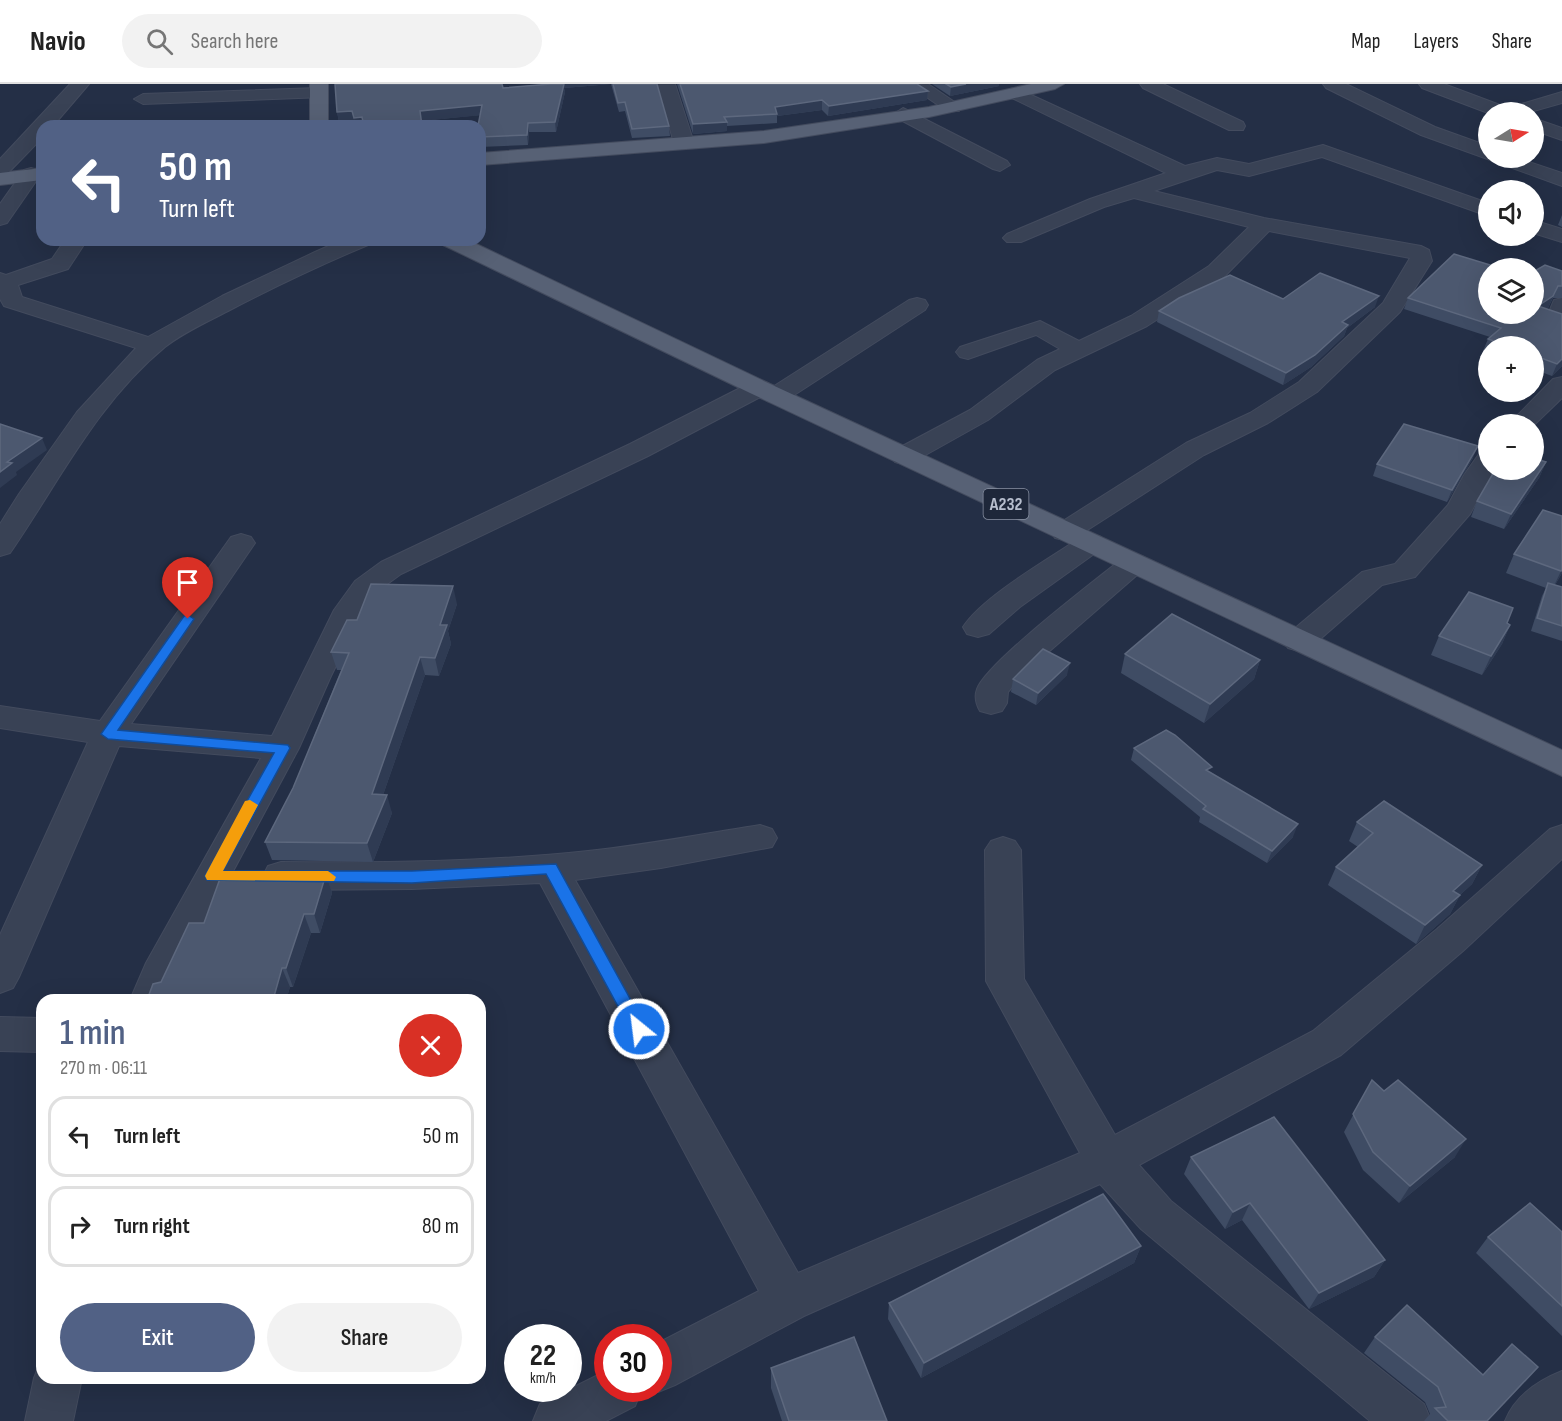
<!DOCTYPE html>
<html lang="en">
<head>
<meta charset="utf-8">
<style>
  :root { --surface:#fff; --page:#f2f2f2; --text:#222; --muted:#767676; --line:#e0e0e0; --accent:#516185 }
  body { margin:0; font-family:"Sofia Sans Condensed",sans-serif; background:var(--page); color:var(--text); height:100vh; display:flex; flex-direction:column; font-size:22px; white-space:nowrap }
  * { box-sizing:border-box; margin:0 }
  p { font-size:20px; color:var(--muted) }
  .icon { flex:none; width:33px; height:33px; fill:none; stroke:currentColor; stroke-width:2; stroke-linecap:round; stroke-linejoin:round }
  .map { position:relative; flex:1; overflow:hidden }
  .side { position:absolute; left:36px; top:910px; width:450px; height:390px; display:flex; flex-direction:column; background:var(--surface); border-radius:18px; box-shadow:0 6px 24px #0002 }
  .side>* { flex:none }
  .hud { position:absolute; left:36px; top:36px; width:450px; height:126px; border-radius:18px; box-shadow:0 6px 24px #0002; background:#516185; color:#fff; overflow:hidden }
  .needle { width:39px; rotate:79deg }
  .tools { position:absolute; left:1478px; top:18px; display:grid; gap:12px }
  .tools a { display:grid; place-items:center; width:66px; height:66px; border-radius:50%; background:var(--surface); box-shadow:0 6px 24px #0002; font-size:30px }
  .speed { position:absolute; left:504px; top:1240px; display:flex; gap:12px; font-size:30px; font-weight:700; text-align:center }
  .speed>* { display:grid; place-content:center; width:78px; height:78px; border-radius:50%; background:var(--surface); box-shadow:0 6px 24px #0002; line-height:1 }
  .speed small { font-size:15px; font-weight:400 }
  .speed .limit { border:9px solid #d22; background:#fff; color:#111 }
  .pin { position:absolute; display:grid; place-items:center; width:51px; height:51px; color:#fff; margin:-62px -26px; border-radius:50% 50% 50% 0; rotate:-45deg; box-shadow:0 0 6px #0007 }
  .pin .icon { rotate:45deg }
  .me { position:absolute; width:66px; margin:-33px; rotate:331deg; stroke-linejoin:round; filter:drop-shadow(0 0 4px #0008) }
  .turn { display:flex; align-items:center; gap:21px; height:126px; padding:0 24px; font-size:27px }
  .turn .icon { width:78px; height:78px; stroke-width:2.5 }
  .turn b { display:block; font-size:42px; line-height:51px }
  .round { display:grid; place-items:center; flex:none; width:63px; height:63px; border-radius:32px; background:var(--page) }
  .summary { display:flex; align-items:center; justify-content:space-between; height:102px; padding:0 24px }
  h1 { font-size:36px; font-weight:600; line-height:45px; color:var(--accent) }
  .primary-button { display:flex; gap:12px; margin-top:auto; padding:12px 24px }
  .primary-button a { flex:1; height:69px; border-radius:36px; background:var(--accent); color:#fff; font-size:24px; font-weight:600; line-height:69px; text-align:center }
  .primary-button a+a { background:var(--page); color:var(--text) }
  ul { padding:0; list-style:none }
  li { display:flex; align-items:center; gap:18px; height:81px; margin:0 12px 9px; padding:0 12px; border:3px solid var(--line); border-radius:18px }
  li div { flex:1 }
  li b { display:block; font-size:22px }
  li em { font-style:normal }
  header { display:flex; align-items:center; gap:36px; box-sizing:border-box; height:84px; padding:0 30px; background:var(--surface); border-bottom:2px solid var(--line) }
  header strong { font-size:28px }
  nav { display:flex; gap:33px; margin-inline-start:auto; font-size:21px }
  .search { width:420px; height:54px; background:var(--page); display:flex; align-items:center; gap:15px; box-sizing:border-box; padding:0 21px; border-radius:33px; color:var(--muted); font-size:22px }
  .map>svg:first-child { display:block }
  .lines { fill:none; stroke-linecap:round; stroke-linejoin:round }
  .minor-casing { stroke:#434b5e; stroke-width:2 }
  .major-casing { stroke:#434b5e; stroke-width:2 }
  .minor { fill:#394255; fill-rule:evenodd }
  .major { fill:#576175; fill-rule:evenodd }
  .wall { fill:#3f4c64 }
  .shaded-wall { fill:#2f3b53 }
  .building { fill:#4c586f; stroke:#5d687e; stroke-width:1.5 }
  .route { fill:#1a73e8; stroke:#114b97; stroke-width:1.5 }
  .slow { fill:#f59e0b }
  .labels { text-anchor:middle; stroke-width:6; stroke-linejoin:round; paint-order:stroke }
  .shield { fill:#1e273a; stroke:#8991a2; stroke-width:1.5 }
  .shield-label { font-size:18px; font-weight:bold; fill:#b7bece }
</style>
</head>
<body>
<header>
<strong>Navio</strong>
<div class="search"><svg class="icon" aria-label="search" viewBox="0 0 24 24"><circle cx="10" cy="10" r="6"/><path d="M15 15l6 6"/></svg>Search here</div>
<nav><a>Map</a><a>Layers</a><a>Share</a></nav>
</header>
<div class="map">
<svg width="1562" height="1337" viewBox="0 0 1562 1337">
  <rect width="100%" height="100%" fill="#242f46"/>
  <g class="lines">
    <defs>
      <g id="minor">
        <polygon points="70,0 89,0 53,42 42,42 42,54 7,90 0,92 0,75"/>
        <polygon points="657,0 675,0 694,59 691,63 684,65 674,59"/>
        <polygon points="907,0 928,0 962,23 959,27 947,27"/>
        <polygon points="1140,0 1163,0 1243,38 1245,42 1243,46 1229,46 1143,4"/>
        <polygon points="1323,0 1346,0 1435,43 1488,62 1488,74 1517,74 1562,89 1562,102 1421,51 1326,4"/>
        <polygon points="1419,0 1444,0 1508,24 1562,8 1562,19 1530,28 1488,29 1422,4"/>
        <polygon points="318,4 324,5 327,9 324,13 143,20 134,15 143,10"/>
        <polygon points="1016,4 1185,82 1217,74 1249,80 1323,61 1488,119 1488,132 1322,73 1249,92 1217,86 1154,107 1264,134 1421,162 1429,166 1432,177 1400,228 1317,308 1268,339 1204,371 1075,454 1065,456 1055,454 1051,448 1055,442 1186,359 1250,329 1299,298 1383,219 1410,174 1269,147 1225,192 1147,242 1055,286 988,336 913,378 904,380 895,378 891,372 895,366 970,326 1037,276 1060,265 1036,251 968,275 960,273 956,268 960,263 1040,237 1079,257 1131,232 1209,182 1249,143 1134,114 1104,123 1021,158 1007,158 1003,154 1007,150 1090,115 1166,89 1010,13 1007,9 1010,5"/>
        <polygon points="903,24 1007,77 1010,81 1000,87 993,85 897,34 894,30"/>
        <polygon points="1533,34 1562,44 1562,56 1533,46"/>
        <polygon points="31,84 38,86 41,90 7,139 0,141 0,120 24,86"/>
        <polygon points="1533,136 1562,145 1562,158 1533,149"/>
        <path d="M65,156H87L68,185L18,201L22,213L148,253L222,212L315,168L342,156H371L368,161C320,181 274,203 228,227C207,238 184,248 165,263C97,319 59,398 10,469L0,472V440L19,410L77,328L136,264L4,222L0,215V189L6,191L52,175Z"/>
        <polygon points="917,214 925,216 928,221 925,226 785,317 776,319 767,317 764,311 648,372 401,490 375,509 363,527 331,592 299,664 177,892 168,916 130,916 146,879 261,674 119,662 19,893 13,904 0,909 0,851 88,658 0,644 0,622 100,637 231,453 241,450 251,453 255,459 131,640 272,652 334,526 355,497 381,478 630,360 750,299 759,297 768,299 771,304 909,216"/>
        <polygon points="1562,214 1562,237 1554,235 1549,228 1554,216"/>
        <polygon points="1562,293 1562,314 1533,342 1509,340 1553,295"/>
        <polygon points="1488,368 1488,386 1494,386 1470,430 1415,493 1382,501 1310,564 1299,567 1288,564 1284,557 1288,550 1362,488 1395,480 1448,421 1464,391 1479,370"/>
        <path d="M1091,450L1101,453L1105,459L1101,465L1020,523L989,550L978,553L967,550L963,543C983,512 1049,475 1081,453Z"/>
        <path d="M1134,470L1144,473L1148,479L1144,485L1022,591L1008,608L1007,619L1002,627L991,630L980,627C976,620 974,613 977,605C987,578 1096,496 1124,473Z"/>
        <path d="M760,741L772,745L777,754L772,763L661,784L575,796L798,1189L1080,1069L986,897L985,766L991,757L1003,753L1015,757L1021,766L1024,895L1115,1051L1313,947L1437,845L1550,745L1562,741V775L1463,867L1341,971L1139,1081L1171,1117L1424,1320L1431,1337H1370L1141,1145L1100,1100L804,1232L675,1301L658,1308L652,1305H658V1259L759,1207L540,799L412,805L281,806L268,802L263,792L268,782L281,778C383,779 486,778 588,767C646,761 703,750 760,741Z"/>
        <polygon points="0,933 42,934 42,968 0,967"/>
        <polygon points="41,1277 42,1294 82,1294 73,1337 25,1337 34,1294"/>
        <polygon points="608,1286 608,1305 642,1305 635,1322 606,1337 533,1337 540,1320"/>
        <path d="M1562,1287V1337H1505C1515,1312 1537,1297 1562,1287Z"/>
      </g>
      <g id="major">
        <rect x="310" y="0" width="18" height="42"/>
        <polygon points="1031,0 1064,0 1055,5 929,33 764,59 480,81 480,69 764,47 929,23"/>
        <polygon points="42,84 42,96 0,101 0,89"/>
        <polygon points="440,156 468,156 768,299 1562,666 1562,692 750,309 443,161"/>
      </g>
    </defs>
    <!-- minor casing -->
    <use href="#minor" class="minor-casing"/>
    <!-- major casing -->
    <use href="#major" class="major-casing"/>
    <!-- minor -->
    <use href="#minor" class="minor"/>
    <!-- major -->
    <use href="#major" class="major"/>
  </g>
  <!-- wall -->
  <g class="wall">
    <polygon points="544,0 657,0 669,42 670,52 632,54 625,27 619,28 611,0 564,4 565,8 556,48 529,48 528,61 480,63 480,31 421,37 422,42 355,42 354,36 339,38 337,28 503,4"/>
    <polygon points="677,0 917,0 928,7 927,16 828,32 822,26 777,32 777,39 727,42 727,47 693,50"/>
    <polygon points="932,0 999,0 999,2 950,12"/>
    <polygon points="1562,131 1562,143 1558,141"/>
    <polygon points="1562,187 1562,214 1553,214 1548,224 1546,225 1562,282 1552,292 1533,285 1533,262 1488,262 1488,269 1483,267 1488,255 1490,253 1404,225 1408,214 1488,230"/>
    <polygon points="1283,215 1375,223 1347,244 1344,252 1311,283 1283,301 1157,238 1159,227"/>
    <polygon points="1473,374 1447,418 1373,392 1377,380"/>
    <polygon points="1546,378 1539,394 1504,445 1471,433 1477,417"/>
    <polygon points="1562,432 1562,489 1555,501 1562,503 1562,557 1531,547 1542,512 1546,504 1506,489 1514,470"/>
    <polygon points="457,520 448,547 451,560 439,592 425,591 383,711 392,729 373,778 272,776 265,758 293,704 341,586 337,586 331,568 357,536"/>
    <polygon points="1507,539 1510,541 1502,560 1482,591 1431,571 1439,552"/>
    <polygon points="1125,570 1260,576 1254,595 1204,639 1121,589"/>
    <polygon points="1067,591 1036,621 1011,608 1013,595"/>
    <polygon points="1134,664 1210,688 1293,753 1267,779 1199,738 1200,733 1131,676"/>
    <polygon points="1357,738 1482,781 1472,800 1460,811 1450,830 1416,860 1328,801 1336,783 1358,763 1349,757"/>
    <polygon points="326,790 332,809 320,849 311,849 293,903 290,903 286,916 147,916 204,839"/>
    <polygon points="1372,996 1455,1073 1399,1119 1363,1086 1344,1048"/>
    <polygon points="1191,1073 1385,1176 1374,1193 1309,1225 1242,1136 1225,1145 1184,1090"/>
    <polygon points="1562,1148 1562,1252 1476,1169 1488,1153"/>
    <polygon points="1141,1162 1134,1179 921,1294 888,1235 889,1219"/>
    <polygon points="1375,1253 1488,1337 1424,1337 1430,1330 1425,1318 1364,1269"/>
    <polygon points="771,1284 887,1337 782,1337 771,1304"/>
  </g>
  <!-- shaded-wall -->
  <g class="shaded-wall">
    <polygon points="545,0 611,0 564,4 565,8 556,48 555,38 545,5"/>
    <polygon points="966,0 999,0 999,2 950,12 951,3"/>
    <polygon points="928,7 927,16 828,32 829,22"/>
    <polygon points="822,16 822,26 777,32 775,23"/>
    <polygon points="482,21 483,31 421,37 420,27"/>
    <polygon points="352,27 354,36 339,38 337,28"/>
    <polygon points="362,33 364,42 355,42 354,34"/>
    <polygon points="727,38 727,47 693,50 693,40"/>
    <polygon points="528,39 529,48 528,61 527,51"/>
    <polygon points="1558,202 1548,224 1533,234 1538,222"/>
    <polygon points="1379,212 1375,223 1347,244 1344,252 1311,283 1283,301 1286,289 1342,238"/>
    <polygon points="1562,275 1562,282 1552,292 1557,280"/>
    <polygon points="42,354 47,366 16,388 17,391 0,404 0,388 7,378"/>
    <polygon points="1478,362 1473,374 1447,418 1452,406"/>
    <polygon points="1546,378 1539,394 1504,445 1511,430"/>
    <polygon points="1562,485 1562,489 1552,506"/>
    <polygon points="453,502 457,520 448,547 451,560 439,592 435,574 440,541"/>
    <polygon points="1510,541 1502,560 1482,591 1491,572"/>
    <polygon points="420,573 425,591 377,728 372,710"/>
    <polygon points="1260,576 1254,595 1204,639 1210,620"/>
    <polygon points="1070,579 1067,591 1036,621 1038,609"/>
    <polygon points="387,711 392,729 373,778 367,759"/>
    <polygon points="1298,740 1293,753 1267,779 1272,767"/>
    <polygon points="1482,781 1472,800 1450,820 1460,811 1450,830 1416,860 1425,841 1453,807"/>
    <polygon points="326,790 332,809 320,849 314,830"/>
    <polygon points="304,830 311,849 293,903 286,884"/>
    <polygon points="282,884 290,903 286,916 273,916"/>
    <polygon points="1466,1055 1455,1073 1399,1119 1410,1102"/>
    <polygon points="1250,1119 1242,1136 1225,1145 1233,1128"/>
    <polygon points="1141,1162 1134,1179 921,1294 924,1279"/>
    <polygon points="1385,1176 1374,1193 1309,1225 1319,1209"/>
  </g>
  <!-- building -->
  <g class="building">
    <polygon points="335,0 502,0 503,4 551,0 564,0 555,38 528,39 527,51 480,53 480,42 478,42 482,21 420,27 422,42 364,42 362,33 354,34 352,27 337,28"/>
    <polygon points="613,0 657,0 669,42 632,45 625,18 618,19"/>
    <polygon points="680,0 917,0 928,7 829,22 822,16 775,23 777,30 724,33 727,38 693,40"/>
    <polygon points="946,0 966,0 951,3"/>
    <polygon points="1454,170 1500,184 1488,184 1488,230 1533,230 1533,188 1545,181 1562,187 1562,202 1558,202 1553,212 1538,222 1562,230 1562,275 1557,280 1533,271 1533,262 1508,262 1488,255 1501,244 1408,214"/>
    <polygon points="1320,189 1379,212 1342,238 1348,241 1315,271 1286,289 1159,227 1179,214 1230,191 1283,215"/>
    <polygon points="0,340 42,354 7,378 12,379 0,388"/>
    <polygon points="1404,340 1478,362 1452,406 1377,380"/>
    <polygon points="1533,374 1546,378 1511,430 1477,417 1495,386 1533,386"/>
    <polygon points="1543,426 1562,432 1562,485 1561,487 1514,470"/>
    <polygon points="1548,499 1562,503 1562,542 1537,534"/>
    <polygon points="371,500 453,502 440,541 447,541 435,574 420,573 372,710 387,711 367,759 265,758 293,704 349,569 331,568 347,536 357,536"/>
    <polygon points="1469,508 1513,524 1507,539 1510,541 1491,572 1439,552"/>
    <polygon points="1172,530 1260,576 1210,620 1125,570"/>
    <polygon points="1043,565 1070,579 1038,609 1013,595"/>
    <polygon points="1166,646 1175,651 1212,683 1206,686 1298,740 1272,767 1203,725 1206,722 1134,664"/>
    <polygon points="1384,717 1482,781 1453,807 1460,811 1425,841 1336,783 1373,749 1357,738"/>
    <polygon points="222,789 326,790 314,830 304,830 286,884 282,884 273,916 147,916 153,900 161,898 189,839 204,839"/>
    <polygon points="1372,996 1384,1007 1398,996 1466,1055 1410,1102 1373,1068 1353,1030"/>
    <polygon points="1274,1033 1385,1176 1319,1209 1250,1119 1233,1128 1191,1073"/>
    <polygon points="1103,1110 1141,1162 924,1279 889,1219"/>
    <polygon points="1530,1119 1562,1148 1562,1222 1488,1153"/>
    <polygon points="1407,1221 1483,1291 1512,1260 1538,1283 1487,1337 1448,1337 1435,1324 1446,1323 1438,1303 1375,1253"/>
    <polygon points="854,1253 887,1337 789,1337 771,1284"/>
  </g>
  <!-- route -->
  <polygon class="route" points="188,531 194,535 118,646 288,661 290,664 223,787 412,787 556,780 644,940 647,945 644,950 633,950 546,790 412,799 207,796 205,792 274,669 108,655 101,650 184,532"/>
  <!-- slow -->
  <polygon class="slow" points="250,716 258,721 223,787 328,787 336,793 334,797 207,796 205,792 207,788 245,717"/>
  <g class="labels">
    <!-- shield labels -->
    <rect class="shield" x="983.5" y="405" width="45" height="30" rx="4.5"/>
    <g class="shield-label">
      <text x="1006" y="426">A232</text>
    </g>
  </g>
</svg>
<div class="tools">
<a><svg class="needle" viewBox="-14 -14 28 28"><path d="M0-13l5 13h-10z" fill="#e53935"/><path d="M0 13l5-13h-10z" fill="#767676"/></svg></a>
<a><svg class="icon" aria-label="sound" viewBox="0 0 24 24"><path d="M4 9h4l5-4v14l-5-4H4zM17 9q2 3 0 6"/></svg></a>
<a><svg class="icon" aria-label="layers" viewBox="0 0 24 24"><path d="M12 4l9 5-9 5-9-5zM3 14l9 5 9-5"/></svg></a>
<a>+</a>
<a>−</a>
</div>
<div class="speed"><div>22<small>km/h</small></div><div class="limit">30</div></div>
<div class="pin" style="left:188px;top:535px;background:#d93025"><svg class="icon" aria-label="arrive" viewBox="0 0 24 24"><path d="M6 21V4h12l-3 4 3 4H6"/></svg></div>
<svg class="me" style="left:639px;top:945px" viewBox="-20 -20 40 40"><circle r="17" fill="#1a73e8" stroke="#fff" stroke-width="3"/><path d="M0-11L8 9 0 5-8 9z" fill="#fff"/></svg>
<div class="hud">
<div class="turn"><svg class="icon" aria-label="left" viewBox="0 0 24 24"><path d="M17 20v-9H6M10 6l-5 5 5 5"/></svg><div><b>50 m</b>Turn left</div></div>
</div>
<section class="side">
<div class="summary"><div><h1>1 min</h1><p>270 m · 06:11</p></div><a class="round" style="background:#d93025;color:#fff"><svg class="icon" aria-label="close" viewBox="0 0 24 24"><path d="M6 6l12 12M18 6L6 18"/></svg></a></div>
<ul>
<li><svg class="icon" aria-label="left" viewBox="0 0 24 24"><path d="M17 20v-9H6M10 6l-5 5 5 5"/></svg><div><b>Turn left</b></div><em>50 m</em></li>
<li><svg class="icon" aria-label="right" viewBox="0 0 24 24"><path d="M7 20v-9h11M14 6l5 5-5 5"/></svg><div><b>Turn right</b></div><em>80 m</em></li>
</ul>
<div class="primary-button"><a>Exit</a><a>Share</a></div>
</section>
</div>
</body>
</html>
